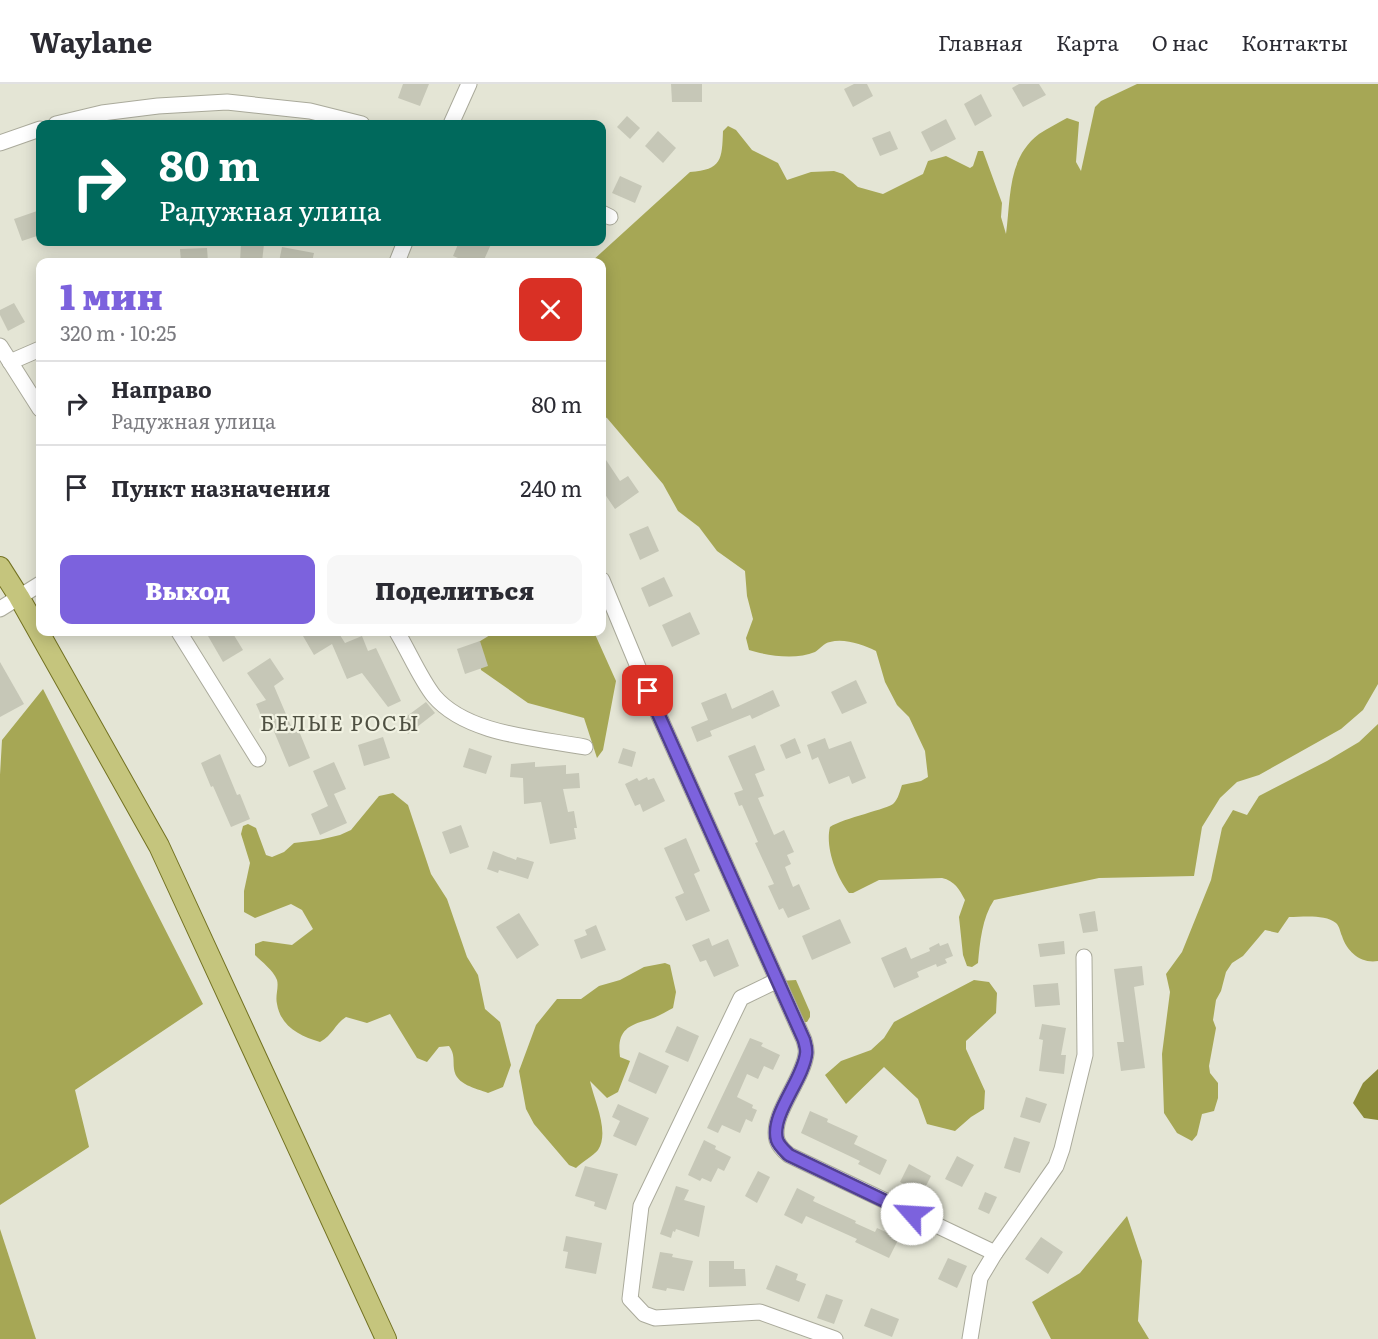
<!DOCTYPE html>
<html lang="ru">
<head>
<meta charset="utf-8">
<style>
  :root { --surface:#fff; --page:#f7f7f7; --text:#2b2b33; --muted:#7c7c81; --line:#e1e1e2; --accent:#7c62dd }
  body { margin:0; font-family:Literata,serif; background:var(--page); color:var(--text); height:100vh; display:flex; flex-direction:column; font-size:22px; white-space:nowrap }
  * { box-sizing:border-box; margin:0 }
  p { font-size:20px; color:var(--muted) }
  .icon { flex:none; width:33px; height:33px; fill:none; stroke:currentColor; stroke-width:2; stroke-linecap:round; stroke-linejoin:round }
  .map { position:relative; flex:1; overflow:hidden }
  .drawer { position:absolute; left:36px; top:174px; width:570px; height:378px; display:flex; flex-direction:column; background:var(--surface); border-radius:12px; box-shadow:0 3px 15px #0003 }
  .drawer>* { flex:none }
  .banner { position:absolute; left:36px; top:36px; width:570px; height:126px; border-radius:12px; box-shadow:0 3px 15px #0003; background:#00695c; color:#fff; overflow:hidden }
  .pin { position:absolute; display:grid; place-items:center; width:51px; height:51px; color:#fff; margin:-26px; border-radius:12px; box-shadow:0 3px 9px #0006 }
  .me { position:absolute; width:66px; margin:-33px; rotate:296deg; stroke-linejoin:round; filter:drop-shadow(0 0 4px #0008) }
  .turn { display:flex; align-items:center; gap:21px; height:126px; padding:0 24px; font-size:27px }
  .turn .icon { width:78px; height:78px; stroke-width:2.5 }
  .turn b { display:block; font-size:42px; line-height:51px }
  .round { display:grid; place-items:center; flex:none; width:63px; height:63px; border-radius:12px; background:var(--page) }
  .summary { display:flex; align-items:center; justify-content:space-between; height:102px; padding:0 24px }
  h1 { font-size:36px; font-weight:800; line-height:45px; color:var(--accent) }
  .action { display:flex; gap:12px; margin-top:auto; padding:12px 24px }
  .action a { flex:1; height:69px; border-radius:12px; background:var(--accent); color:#fff; font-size:24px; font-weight:800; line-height:69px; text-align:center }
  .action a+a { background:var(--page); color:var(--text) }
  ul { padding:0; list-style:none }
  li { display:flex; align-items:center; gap:18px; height:84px; padding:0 24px; border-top:2px solid var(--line) }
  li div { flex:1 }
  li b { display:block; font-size:22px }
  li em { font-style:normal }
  header { display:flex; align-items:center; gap:36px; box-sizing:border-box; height:84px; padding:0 30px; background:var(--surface); border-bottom:2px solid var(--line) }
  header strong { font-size:28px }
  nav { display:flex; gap:33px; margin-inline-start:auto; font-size:21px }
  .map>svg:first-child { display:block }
  .forest { fill:#a6a755 }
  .water { fill:#8b8b39 }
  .building { fill:#c6c7b7 }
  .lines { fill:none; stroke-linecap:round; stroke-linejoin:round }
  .minor-casing { stroke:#aaaa9b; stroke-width:17 }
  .major-casing { stroke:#737222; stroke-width:22 }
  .minor { stroke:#fff; stroke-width:15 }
  .major { stroke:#c5c57d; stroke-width:20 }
  .route-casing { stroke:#514090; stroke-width:15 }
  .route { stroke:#7c62dd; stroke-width:10 }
  .labels { text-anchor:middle; stroke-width:4.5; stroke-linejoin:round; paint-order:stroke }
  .neighbourhood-label { font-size:21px; letter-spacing:1.5px; fill:#4f5042; stroke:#f1f2e2 }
</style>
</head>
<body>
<header>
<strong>Waylane</strong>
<nav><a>Главная</a><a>Карта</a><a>О нас</a><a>Контакты</a></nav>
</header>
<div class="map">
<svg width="1378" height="1255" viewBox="0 0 1378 1255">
  <rect width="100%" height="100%" fill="#e4e5d5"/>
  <!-- forest -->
  <g class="forest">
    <path d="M1137,0H1378V600L1363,626L1341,645L1259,691L1237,698L1220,714L1202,743L1194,792L1099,794L994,816C982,834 980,858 978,879L972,883L967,882L963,871L959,833L965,816C959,805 955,797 942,794L879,796L853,809H849C836,792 825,763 830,743C843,734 889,725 894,719C898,715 900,707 902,701L921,697L928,693L925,667L909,633L897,621L885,598L876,567C863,561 845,554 830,558C824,559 820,565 815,568C796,576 768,572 749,566L746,554L753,535L747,512L745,487L717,467L699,443L678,427L663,400L607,334L602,332V178H591L690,88C722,86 722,75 723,47L728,42L736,46L752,66L778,79L787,96L811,88L834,87L843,90L858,103L883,110L923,90L928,77L946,72L970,84L973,82L978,67H983L1002,119L1001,133L1006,150C1011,115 1007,74 1039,50C1048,44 1058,39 1067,34L1079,38L1076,78L1081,87L1095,23L1101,17Z"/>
    <polygon points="495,548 594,548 616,597 603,666 597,674 584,634 528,619 481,586 477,559"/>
    <polygon points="43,605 203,920 75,1006 89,1063 0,1121 0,691 2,656"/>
    <path d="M1378,640V877C1361,880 1347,868 1342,852C1340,848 1340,843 1336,839C1325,830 1303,833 1289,833L1278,849L1265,846L1243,872L1232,879L1226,888L1221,907L1216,916L1213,936L1216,944L1209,982L1210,989L1218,999V1014L1214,1027L1202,1030L1197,1051L1192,1057L1177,1049L1164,1029L1162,970L1170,908L1166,890L1182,868L1211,796L1222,744L1233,726L1247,731L1259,712L1327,677L1359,658Z"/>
    <path d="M393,709L408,721L431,790L447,815L467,873L478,891L485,925L500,938L511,981L503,1003L488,1009C476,1004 456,1001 454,985C453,976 455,970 449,962L439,963L427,978L417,974L390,930L367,939L346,933C334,941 333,951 320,958C300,952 281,943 277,920C275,912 279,903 277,896C273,886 262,878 255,871V860L263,857L292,861L313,845L302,826L291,820L255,834L244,828V807L250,779L241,750L243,742L248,740L256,744L266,771L272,773L284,768L294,759L319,756L340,751L351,746L379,712Z"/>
    <path d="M665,879L670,881L676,908L673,924C665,928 656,934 647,936C625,942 617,949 620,973L630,977L618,1008L607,1014L590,997C594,1016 610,1048 598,1066C593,1072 582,1078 576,1084L569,1081L534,1040L526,1025L519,987L536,941L557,915H581L599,902L620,896L644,883Z"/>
    <polygon points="796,896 810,928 810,933 807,938 803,938 780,897"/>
    <polygon points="974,896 989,898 997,909 996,929 966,957 966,965 985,1007 984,1025 971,1033 955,1047 927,1040 918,1015 884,983 846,1020 825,991 841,977 871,966 884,954 894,938"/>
    <polygon points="1127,1132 1142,1177 1138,1237 1149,1255 1051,1255 1032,1218 1080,1189"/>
    <polygon points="0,1145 36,1255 0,1255"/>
  </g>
  <!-- water -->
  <polygon class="water" points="1378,985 1378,1036 1364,1034 1353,1019 1363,999"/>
  <!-- building -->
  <g class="building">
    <polygon points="403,0 429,0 420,22 398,14"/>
    <polygon points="671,0 702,0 702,18 672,18"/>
    <polygon points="854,0 867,0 873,12 853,23 844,5"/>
    <polygon points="1019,0 1039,0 1046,11 1023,23 1012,4"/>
    <polygon points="981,10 992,32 975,42 964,20"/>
    <polygon points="627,32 640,44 630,55 617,43"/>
    <polygon points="946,35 956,55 931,68 921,48"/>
    <polygon points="658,47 676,64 663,79 645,62"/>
    <polygon points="890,47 898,65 880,72 872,54"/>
    <polygon points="620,92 642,102 635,119 612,109"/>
    <polygon points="40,126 40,151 22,157 14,135"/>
    <polygon points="459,158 492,158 483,178 468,178 453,172"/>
    <polygon points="241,159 264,160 262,178 240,178"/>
    <polygon points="282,163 314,169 312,178 279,178"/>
    <polygon points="207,164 208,178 181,178 180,165"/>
    <polygon points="14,219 25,238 8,247 0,231 0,226"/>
    <polygon points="602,370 620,397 628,392 639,408 615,425 602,406"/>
    <polygon points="648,442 659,467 640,476 629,450"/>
    <polygon points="664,493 673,512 649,523 641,504"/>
    <polygon points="690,528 700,550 672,563 662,541"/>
    <polygon points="216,548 232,548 243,566 223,578 208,552"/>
    <polygon points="310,548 338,548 345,559 362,552 368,567 376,564 401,617 388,623 362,589 347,595 332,560 314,571 303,552"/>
    <polygon points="480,557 488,582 465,590 457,565"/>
    <polygon points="270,574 284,595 274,602 294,649 299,647 310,674 289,683 273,645 268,647 256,620 266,616 247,589"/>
    <polygon points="0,578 24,620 0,633"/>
    <polygon points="856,596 867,619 842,630 831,608"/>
    <polygon points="773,606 780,622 752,635 750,631 710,647 712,652 697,658 691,643 708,636 701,619 726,609 732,625"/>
    <polygon points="426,618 435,629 408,650 399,638"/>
    <polygon points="383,653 390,674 364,682 358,661"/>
    <polygon points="795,654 801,669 786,675 780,661"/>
    <polygon points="825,654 829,665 851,657 866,694 852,700 849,692 829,700 818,673 812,676 807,661"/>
    <polygon points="755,661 765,686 755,690 764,712 758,714 774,751 784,746 794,768 787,771 791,780 785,783 793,803 799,800 810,825 788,834 783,824 779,826 768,802 774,800 755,759 758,758 742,721 739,722 734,709 743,706 728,672"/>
    <polygon points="469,664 492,672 486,690 463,683"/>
    <polygon points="623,664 636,668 632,683 618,679"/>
    <polygon points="220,670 237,711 240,710 250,735 231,743 213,702 211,703 201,679"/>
    <polygon points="334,678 346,705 334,710 347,739 320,751 311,730 328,722 313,687"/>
    <polygon points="535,678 535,683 566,681 566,690 579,689 580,704 563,705 568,728 574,727 577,744 574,744 576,755 550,760 541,718 524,720 523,694 510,693 511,680"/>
    <polygon points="647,693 648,696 654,694 665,717 643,728 640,720 635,722 625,700 637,694 639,697"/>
    <polygon points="461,741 469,763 450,770 442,748"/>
    <polygon points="686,754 700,787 694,790 710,827 686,837 675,813 684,809 664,764"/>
    <polygon points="493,767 516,776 517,773 534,778 528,795 499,786 498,789 487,785"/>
    <polygon points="1095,827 1098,847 1083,849 1079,830"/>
    <polygon points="519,829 539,861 517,875 496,843"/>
    <polygon points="840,835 851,859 812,876 802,852"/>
    <polygon points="596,841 606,866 581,875 574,856 587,851 585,846"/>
    <polygon points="709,854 712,862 728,855 739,882 714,893 706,876 700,878 692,861"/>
    <polygon points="1064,857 1065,870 1040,873 1038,860"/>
    <polygon points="939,859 940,862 948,859 953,872 945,875 947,879 937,883 936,880 917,888 919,893 894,904 881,874 906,863 911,875 930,867 929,864"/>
    <polygon points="1142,882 1144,901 1134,903 1145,984 1121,987 1117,958 1124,958 1114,885"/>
    <polygon points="1058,899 1060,921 1035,923 1033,901"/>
    <polygon points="1042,940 1066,944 1061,971 1066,971 1064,990 1039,987 1043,956 1039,955"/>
    <polygon points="677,942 699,952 688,978 665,968"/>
    <polygon points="750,954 763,959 761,962 780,971 773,986 764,982 758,995 747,990 737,1013 753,1021 752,1024 757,1026 752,1038 746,1035 740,1049 722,1041 718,1049 707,1044"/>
    <polygon points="639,968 669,982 656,1010 628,997"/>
    <polygon points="1026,1013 1047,1020 1040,1039 1020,1033"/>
    <polygon points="618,1020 649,1034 636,1062 613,1052 620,1037 612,1033"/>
    <polygon points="810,1027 828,1035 827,1038 858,1052 854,1060 887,1076 880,1091 858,1080 860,1077 801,1049"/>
    <polygon points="1014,1053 1030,1058 1020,1089 1004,1084"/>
    <polygon points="704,1056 716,1062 715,1065 731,1073 724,1087 718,1084 711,1098 702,1094 700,1097 688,1091"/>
    <polygon points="957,1072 974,1081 962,1103 945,1095"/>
    <polygon points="909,1080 931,1092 922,1110 900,1098"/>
    <polygon points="585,1082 618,1090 606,1126 594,1122 595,1118 575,1112"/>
    <polygon points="758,1087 770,1093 757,1119 745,1112"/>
    <polygon points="676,1102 689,1106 684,1116 705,1122 699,1153 676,1145 675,1148 673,1147 671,1154 660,1150"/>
    <polygon points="797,1104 815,1113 813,1117 856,1137 855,1139 875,1148 877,1144 899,1154 889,1174 855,1158 857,1155 806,1132 802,1140 784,1131"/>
    <polygon points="985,1108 997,1113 989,1130 978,1125"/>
    <polygon points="566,1152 602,1159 596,1190 565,1184 568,1168 563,1167"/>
    <polygon points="1041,1153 1063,1168 1048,1190 1025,1175"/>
    <polygon points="660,1168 673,1170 672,1173 693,1177 684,1207 667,1204 666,1207 652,1204"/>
    <polygon points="948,1174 967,1182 957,1204 938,1195"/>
    <polygon points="709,1177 734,1177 734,1185 745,1185 746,1202 709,1203"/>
    <polygon points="776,1181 798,1190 796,1196 806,1200 799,1218 766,1205"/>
    <polygon points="826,1210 843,1216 834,1240 817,1234"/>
    <polygon points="871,1224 899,1235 892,1253 864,1242"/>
  </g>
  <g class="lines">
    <defs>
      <g id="minor">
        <polyline points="56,40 102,29 158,22 227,18 310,27 362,40"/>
        <polyline points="451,40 469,0"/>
        <polyline points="0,59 40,45"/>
        <polyline points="602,129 610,133"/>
        <polyline points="397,178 405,158"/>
        <polyline points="0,262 40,325"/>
        <polyline points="10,278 40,265"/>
        <path d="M602,496L648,607L804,956C805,960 807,966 806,970C803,996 770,1031 777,1056C779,1062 784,1067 789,1071L995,1169"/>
        <polyline points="0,525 40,500"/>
        <polyline points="179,548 258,675"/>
        <path d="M397,548C408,566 421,596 434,612C467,651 538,654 585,663"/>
        <polyline points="776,897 741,914 641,1122 630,1215 644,1230 655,1234 760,1228 835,1255"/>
        <polyline points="970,1255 980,1194 995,1169 1056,1082 1062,1065 1085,971 1084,873"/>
      </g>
      <polyline id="major" points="0,483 19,513 159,762 386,1255"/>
    </defs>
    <!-- minor casing -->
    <use href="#minor" class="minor-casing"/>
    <!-- major casing -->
    <use href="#major" class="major-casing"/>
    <!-- minor -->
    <use href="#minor" class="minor"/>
    <!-- major -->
    <use href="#major" class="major"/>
  </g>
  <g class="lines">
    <defs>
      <path id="route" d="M648,607L804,956C805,960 807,966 806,970C803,996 770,1031 777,1056C779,1062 785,1067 789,1071L912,1130"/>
    </defs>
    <!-- route casing -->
    <use href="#route" class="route-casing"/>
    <!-- route -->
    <use href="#route" class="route"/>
  </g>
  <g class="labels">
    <!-- neighbourhood labels -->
    <g class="neighbourhood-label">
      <text x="340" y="647">БЕЛЫЕ РОСЫ</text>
    </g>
  </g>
</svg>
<div class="pin" style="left:648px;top:607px;background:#d93025"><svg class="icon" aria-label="arrive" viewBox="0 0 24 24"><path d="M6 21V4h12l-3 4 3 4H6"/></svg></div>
<svg class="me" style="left:912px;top:1130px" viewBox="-20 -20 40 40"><circle r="19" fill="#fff"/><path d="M0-13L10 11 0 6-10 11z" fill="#7c62dd"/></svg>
<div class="banner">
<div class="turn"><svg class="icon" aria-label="right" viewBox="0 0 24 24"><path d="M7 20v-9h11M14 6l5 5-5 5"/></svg><div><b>80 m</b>Радужная улица</div></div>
</div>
<section class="drawer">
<div class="summary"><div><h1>1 мин</h1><p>320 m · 10:25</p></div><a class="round" style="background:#d93025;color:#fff"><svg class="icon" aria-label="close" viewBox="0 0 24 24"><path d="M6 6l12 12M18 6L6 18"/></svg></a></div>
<ul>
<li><svg class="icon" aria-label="right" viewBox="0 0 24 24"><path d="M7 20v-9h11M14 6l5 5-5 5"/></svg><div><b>Направо</b><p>Радужная улица</p></div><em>80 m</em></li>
<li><svg class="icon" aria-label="arrive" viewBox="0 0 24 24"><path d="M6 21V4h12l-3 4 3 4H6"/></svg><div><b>Пункт назначения</b></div><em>240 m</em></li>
</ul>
<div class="action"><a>Выход</a><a>Поделиться</a></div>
</section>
</div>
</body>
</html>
